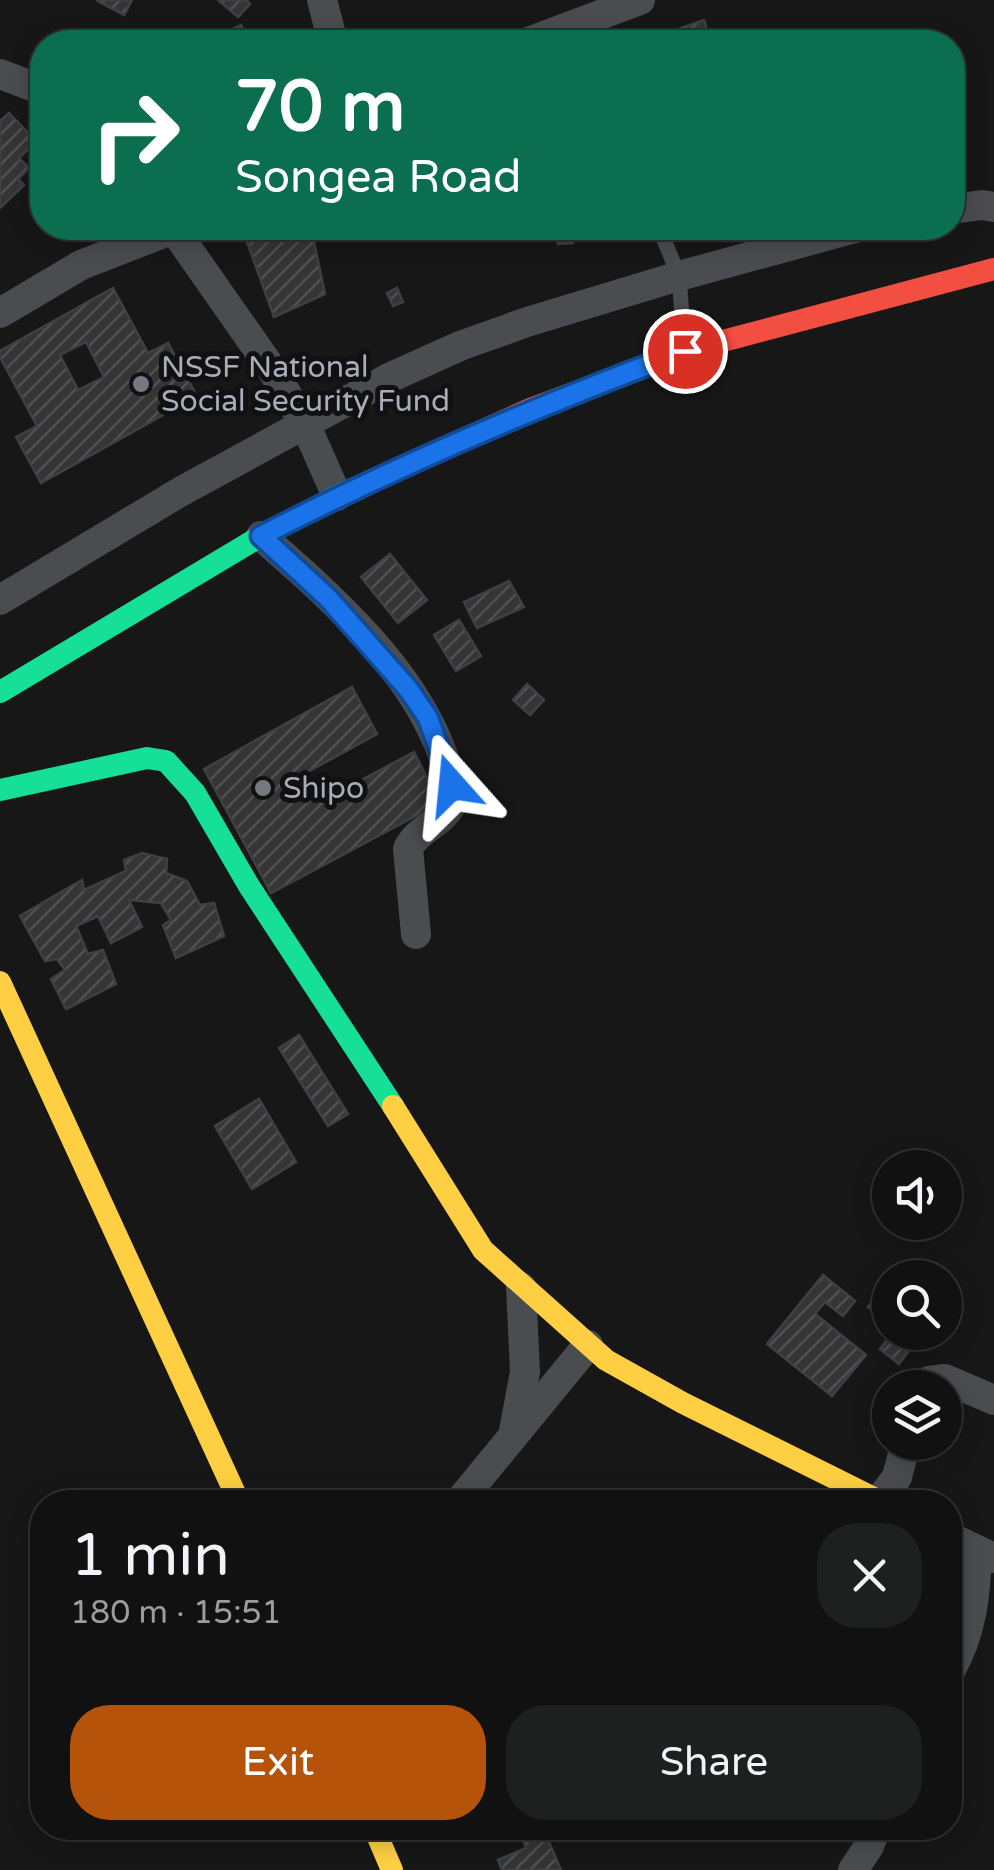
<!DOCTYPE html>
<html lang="en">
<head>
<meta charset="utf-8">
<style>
  :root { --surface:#111; --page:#1e1f1f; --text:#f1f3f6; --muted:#9c9d9f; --line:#303131; --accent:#b45309 }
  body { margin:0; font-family:"Varela Round",sans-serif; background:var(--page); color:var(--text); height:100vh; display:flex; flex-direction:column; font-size:38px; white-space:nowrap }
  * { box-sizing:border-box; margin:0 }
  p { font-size:32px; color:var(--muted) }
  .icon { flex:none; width:55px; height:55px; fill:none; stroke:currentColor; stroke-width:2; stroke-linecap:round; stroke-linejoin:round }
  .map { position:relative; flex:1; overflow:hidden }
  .side { position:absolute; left:30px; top:1490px; width:932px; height:350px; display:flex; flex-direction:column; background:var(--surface); border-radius:40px; box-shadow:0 5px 25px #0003,0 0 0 2px var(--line) }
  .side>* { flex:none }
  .hud { position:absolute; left:30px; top:30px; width:935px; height:210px; border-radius:40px; box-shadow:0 5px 25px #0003,0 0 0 2px var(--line); background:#0b6e4f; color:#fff; overflow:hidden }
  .tools { position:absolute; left:872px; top:1150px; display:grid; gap:20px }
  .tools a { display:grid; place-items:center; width:90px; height:90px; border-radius:50%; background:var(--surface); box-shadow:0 5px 25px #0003,0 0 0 2px var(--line); font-size:50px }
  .pin { position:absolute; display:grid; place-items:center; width:85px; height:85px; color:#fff; margin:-42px; border:5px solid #fff; border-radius:50%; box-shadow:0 2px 10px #0007 }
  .me { position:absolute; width:110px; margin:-55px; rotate:342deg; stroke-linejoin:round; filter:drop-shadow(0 0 8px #0008) }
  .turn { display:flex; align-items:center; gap:35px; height:210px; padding:0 40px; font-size:45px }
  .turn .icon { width:130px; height:130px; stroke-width:2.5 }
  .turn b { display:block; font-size:70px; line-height:85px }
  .round { display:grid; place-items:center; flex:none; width:105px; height:105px; border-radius:40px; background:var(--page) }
  .head { display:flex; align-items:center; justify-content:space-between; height:170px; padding:0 40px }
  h1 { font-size:60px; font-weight:600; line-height:75px }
  .action { display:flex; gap:20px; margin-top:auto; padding:20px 40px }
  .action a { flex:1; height:115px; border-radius:40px; background:var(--accent); color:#fff; font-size:40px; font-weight:600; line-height:115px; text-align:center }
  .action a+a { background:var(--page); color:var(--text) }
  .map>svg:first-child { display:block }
  .building { fill:url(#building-hatch); stroke:#3f4043; stroke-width:2.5; fill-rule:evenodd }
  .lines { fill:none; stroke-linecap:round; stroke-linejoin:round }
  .lane { stroke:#4b4c50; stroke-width:15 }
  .street { stroke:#4b4c50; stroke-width:30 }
  .fast { stroke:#16e098; stroke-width:22 }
  .slow { stroke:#ffcf43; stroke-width:22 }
  .jam { stroke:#f24e42; stroke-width:22 }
  .route-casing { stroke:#114b97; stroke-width:25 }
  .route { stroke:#1a73e8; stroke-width:18 }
  .poi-dot { fill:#757880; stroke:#111113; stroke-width:4 }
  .labels { text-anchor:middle; stroke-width:10; stroke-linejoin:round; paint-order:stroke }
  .poi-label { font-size:30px; fill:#a8adb8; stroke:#111113; text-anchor:start }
</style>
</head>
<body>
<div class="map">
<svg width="994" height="1870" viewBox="0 0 994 1870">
  <defs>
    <pattern id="building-hatch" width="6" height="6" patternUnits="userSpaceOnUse" patternTransform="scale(2.5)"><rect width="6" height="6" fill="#353536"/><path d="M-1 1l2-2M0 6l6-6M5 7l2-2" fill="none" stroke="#4f5051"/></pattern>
  </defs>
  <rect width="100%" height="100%" fill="#171717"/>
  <!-- building -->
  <g class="building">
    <polygon points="96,0 132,0 124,15"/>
    <polygon points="218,0 246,0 250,4 238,17"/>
    <polygon points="704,20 711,42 660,42 658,36"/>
    <polygon points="241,25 251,42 207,42"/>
    <polygon points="9,113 36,141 19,158 29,168 18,179 24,185 0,208 0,121"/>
    <polygon points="242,228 311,228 325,294 274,317"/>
    <polygon points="572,230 573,243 558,244 558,231"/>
    <path d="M113,288L148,353L168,343L197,396L41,483L16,437L37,426L0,357V351ZM86,342L104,377L78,390L60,355Z"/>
    <polygon points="397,288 403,302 393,306 387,293"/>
    <polygon points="390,554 427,600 398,623 361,577"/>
    <polygon points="509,581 524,607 477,628 464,602"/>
    <polygon points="459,620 481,656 456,671 434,635"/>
    <polygon points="527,684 544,700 530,715 513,700"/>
    <polygon points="352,687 377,734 304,774 320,802 414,752 440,803 271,893 204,769"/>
    <polygon points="142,853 167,859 166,873 187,881 200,905 214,903 224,936 176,958 163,925 171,920 161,903 129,900 142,927 111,943 98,916 76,926 88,954 103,950 116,984 66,1009 51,979 65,970 57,959 45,961 20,916 82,880 84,890 126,871 124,860"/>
    <polygon points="299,1035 348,1114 328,1126 279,1048"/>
    <polygon points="259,1099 296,1162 252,1189 215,1126"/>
    <polygon points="823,1275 855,1301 843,1316 825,1302 815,1314 866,1355 832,1396 767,1344"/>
    <polygon points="876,1296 890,1306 890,1323 868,1307"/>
    <polygon points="893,1332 922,1333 899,1364 880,1349"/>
    <polygon points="543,1828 561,1870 502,1870 498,1860 526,1848 522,1837"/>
  </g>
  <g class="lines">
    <!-- lane -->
    <polyline class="lane" points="659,228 679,276 684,342"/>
    <!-- street -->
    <g class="street">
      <polyline points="322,0 333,42"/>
      <polyline points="528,42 640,0"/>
      <polyline points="0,74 42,90"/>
      <polyline points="952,209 982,205 994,207"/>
      <polyline points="173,228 271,368 306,426 337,496"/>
      <polyline points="0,313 81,265 176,228"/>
      <path d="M261,536C339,604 440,692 454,800C441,827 419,826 408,849L416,934"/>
      <polyline points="0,600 180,492 389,378 460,346 527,322 679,276 855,228"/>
      <polyline points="924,1388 929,1381 945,1379 994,1400"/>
      <polyline points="514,1431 525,1372 521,1287"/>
      <polyline points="879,1501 897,1477 906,1442"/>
      <polyline points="459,1502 588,1345"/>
      <polyline points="950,1537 994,1558"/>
      <path d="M950,1671C972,1633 976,1593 977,1550"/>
      <polyline points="853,1870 869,1846 876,1828"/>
    </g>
    <!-- fast -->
    <g class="fast">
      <polyline points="0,692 261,536 337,496 434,452"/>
      <polyline points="0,790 147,758 166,761 195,793 249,886 393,1106"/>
    </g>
    <!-- slow -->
    <g class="slow">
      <polyline points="0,982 239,1502"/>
      <polyline points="393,1106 483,1250 606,1360 683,1403 882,1502"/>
      <polyline points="374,1828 392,1870"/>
    </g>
    <!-- jam -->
    <polyline class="jam" points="434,452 530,409 685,351 994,269"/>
  </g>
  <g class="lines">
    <defs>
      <path id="route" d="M452,785L428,718L409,690L328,598L261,536C398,465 540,405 685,351"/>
    </defs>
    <!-- route casing -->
    <use href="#route" class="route-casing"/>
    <!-- route -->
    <use href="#route" class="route"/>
  </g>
  <!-- markers -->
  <g class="poi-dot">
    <circle cx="141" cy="384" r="10"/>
    <circle cx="263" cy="788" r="10"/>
  </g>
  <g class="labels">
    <!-- poi labels -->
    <g class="poi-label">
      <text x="161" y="377">NSSF National<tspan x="161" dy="34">Social Security Fund</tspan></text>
      <text x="283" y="798">Shipo</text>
    </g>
  </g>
</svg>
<div class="tools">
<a><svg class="icon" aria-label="sound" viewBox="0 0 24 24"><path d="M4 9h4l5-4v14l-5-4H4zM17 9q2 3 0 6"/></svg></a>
<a><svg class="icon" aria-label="search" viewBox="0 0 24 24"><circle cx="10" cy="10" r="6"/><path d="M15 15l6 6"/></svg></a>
<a><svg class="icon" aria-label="layers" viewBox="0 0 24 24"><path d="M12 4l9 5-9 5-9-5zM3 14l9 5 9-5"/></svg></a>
</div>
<div class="pin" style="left:685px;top:351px;background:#d93025"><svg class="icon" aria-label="arrive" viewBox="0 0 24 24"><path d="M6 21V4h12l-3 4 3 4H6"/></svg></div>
<svg class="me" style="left:452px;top:785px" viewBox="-20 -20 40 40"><path d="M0-17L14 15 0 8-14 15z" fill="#1a73e8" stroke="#fff" stroke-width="4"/></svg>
<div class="hud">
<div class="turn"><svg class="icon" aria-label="right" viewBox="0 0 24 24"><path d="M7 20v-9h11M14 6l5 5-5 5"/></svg><div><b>70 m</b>Songea Road</div></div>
</div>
<section class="side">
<div class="head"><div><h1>1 min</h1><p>180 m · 15:51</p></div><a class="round"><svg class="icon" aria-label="close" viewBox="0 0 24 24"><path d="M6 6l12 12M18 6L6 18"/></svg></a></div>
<div class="action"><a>Exit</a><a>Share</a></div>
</section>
</div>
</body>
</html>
